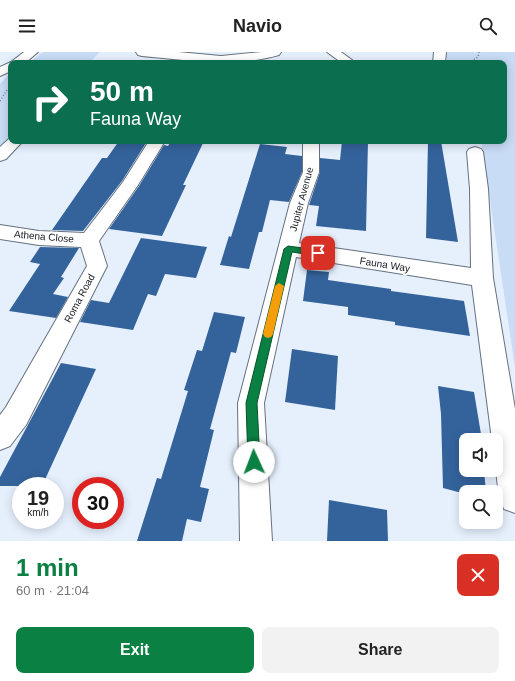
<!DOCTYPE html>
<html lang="en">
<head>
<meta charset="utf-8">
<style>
  :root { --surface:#fff; --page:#f2f2f2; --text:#222; --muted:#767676; --accent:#0b8043 }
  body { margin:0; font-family:Arial,sans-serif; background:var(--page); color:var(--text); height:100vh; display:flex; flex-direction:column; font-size:15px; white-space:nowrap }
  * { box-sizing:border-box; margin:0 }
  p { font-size:13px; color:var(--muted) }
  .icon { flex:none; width:22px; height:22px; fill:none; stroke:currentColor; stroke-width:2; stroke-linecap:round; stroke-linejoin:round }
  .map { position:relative; height:489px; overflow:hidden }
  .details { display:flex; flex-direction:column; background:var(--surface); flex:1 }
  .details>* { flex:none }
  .guide { position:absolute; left:8px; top:8px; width:499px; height:84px; border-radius:8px; box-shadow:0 2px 10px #0003; background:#0b6e4f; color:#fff; overflow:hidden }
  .controls { position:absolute; left:459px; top:381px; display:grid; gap:8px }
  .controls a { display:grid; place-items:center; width:44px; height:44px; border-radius:8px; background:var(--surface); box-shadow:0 2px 10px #0003; font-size:20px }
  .speed { position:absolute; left:12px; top:425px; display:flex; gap:8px; font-size:20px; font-weight:700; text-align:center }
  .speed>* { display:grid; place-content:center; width:52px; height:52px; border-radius:50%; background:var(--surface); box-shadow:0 2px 10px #0003; line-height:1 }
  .speed small { font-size:10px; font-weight:400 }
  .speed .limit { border:6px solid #d22; background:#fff; color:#111 }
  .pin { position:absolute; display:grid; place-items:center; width:34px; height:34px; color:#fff; margin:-17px; border-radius:8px; box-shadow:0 2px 6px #0006 }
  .me { position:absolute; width:44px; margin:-22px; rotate:358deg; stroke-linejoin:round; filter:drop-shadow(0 0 3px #0008) }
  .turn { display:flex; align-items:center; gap:14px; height:84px; padding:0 16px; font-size:18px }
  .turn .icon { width:52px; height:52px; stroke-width:2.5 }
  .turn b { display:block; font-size:28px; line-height:34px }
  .round { display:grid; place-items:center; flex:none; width:42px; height:42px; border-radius:8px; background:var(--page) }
  .head { display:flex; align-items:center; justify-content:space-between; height:68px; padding:0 16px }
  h1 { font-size:24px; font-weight:700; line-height:30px; color:var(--accent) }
  .button { display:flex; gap:8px; margin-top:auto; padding:8px 16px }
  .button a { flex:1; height:46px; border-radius:8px; background:var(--accent); color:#fff; font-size:16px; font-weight:700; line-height:46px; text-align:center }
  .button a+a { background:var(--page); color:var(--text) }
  header { display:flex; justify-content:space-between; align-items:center; height:52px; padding:0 16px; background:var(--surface); font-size:18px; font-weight:700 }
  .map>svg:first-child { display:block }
  .green { fill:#c8dcf6 }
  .building { fill:#34639c }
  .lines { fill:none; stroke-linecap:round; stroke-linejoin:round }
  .minor-casing { stroke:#66717f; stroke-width:2 }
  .path { stroke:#747b84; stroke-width:1.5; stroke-dasharray:1 2; stroke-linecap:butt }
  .minor { fill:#fff; fill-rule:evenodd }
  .route { fill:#0b8043; stroke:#07532c }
  .slow { fill:#f59e0b }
  .labels { text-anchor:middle; stroke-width:4; stroke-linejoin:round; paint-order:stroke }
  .street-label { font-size:10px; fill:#15191f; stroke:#fff }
</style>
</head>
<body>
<header><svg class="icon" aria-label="menu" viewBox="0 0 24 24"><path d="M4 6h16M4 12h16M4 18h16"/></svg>Navio<svg class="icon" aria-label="search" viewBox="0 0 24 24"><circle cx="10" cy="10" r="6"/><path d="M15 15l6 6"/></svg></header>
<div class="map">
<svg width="515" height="489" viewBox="0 0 515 489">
  <rect width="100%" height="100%" fill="#e6f0fd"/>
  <!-- green -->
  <g class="green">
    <polygon points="43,0 100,0 89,11 29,11"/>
    <polygon points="446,0 515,0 515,315 481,89 504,89 504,11 446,11"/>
    <polygon points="11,22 11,86 0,96 0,32 7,24"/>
  </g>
  <!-- building -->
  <g class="building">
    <polygon points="119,89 146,91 122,129 83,179 52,178 102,106 107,106"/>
    <polygon points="171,89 204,89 183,133 186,133 162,184 109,177 139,134 164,93 168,94"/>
    <polygon points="342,89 368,89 366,179 316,174 319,154 309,153 320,120 320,106 340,108"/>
    <polygon points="428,89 441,89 458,190 426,186"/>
    <polygon points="260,92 287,95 285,102 302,104 302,120 289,150 270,148 262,180 259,180 249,217 220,213 229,184 231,185"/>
    <polygon points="141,186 207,195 196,226 165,222 156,244 148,242 133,278 80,270 91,248 109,251"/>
    <polygon points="40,195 79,196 61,225 64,226 53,242 68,245 56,266 9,259 40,212 30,210"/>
    <polygon points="307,218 329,220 328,228 391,237 391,239 464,249 470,284 395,273 395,270 348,263 348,255 303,249"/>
    <polygon points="214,260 245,265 236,301 231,300 210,377 214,378 200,435 209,437 201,470 187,467 182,489 137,489 157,426 161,427 188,339 184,338 197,298 202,299"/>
    <polygon points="292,297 338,304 335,358 285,350"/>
    <polygon points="61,311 96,317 42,434 0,434 0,425"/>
    <polygon points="438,334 474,340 482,388 466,388 466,418 484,418 486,440 458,440 443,436 441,362"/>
    <polygon points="329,448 387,458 388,489 327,489"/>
  </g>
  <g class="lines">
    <defs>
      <g id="minor">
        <polygon points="24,0 38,0 25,11 11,11 11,19 0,24 0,15 11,10"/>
        <path d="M136,0H178L221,4L262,0H281L279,3C233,16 189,8 142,4L138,3Z"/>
        <polygon points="327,0 341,0 356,11 342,11"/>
        <polygon points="434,0 446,0 445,11 433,11"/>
        <polygon points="11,85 11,89 23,89 6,107 0,109 0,95"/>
        <polygon points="149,89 165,89 138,133 99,189 107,214 26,373 10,394 0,398 0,363 6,355 87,214 81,195 39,193 0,187 0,173 39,179 84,181 123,130"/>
        <path d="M303,89H319V120L308,151L299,191L471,216L470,137L467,100L469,97L475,95L481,97L483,100L488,137L493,226L515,357V461L504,457C495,435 496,411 496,388H492L472,233L296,205L264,351L272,489H240L238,351L290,151L303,120Z"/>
      </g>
    </defs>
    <!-- minor casing -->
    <use href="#minor" class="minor-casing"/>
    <!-- path -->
    <g class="path">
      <polyline points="469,11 478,5 479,0"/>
      <polyline points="0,49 7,38"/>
    </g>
    <!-- minor -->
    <use href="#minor" class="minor"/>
  </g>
  <!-- route -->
  <polygon class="route" points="288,194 318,198 322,201 318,204 292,200 257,351 260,410 258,414 254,416 250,414 248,410 246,351 284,197"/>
  <!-- slow -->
  <polygon class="slow" points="279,231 284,234 273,282 271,285 268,286 265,285 263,282 275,234"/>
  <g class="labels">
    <!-- street labels -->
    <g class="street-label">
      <text transform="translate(301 147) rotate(-75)" y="4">Jupiter Avenue</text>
      <text transform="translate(44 184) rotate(5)" y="4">Athena Close</text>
      <text transform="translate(385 212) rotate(9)" y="4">Fauna Way</text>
      <text transform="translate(79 246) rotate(-62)" y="4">Roma Road</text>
    </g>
  </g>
</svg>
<div class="controls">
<a><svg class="icon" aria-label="sound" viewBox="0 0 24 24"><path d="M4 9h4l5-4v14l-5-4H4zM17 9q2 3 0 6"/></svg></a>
<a><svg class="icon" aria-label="search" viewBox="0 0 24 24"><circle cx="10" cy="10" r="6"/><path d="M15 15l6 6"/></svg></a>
</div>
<div class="speed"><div>19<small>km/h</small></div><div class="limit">30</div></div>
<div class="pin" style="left:318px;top:201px;background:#d93025"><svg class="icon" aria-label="arrive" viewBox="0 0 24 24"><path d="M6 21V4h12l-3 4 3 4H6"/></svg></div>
<svg class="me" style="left:254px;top:410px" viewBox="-20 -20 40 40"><circle r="19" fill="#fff"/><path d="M0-13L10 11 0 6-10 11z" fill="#0b8043"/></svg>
<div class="guide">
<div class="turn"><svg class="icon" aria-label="right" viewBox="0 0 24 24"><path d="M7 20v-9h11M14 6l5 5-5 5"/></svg><div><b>50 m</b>Fauna Way</div></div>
</div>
</div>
<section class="details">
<div class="head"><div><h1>1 min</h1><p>60 m · 21:04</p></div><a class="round" style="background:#d93025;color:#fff"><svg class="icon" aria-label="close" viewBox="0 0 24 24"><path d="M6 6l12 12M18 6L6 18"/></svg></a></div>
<div class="button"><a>Exit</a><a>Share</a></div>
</section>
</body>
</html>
